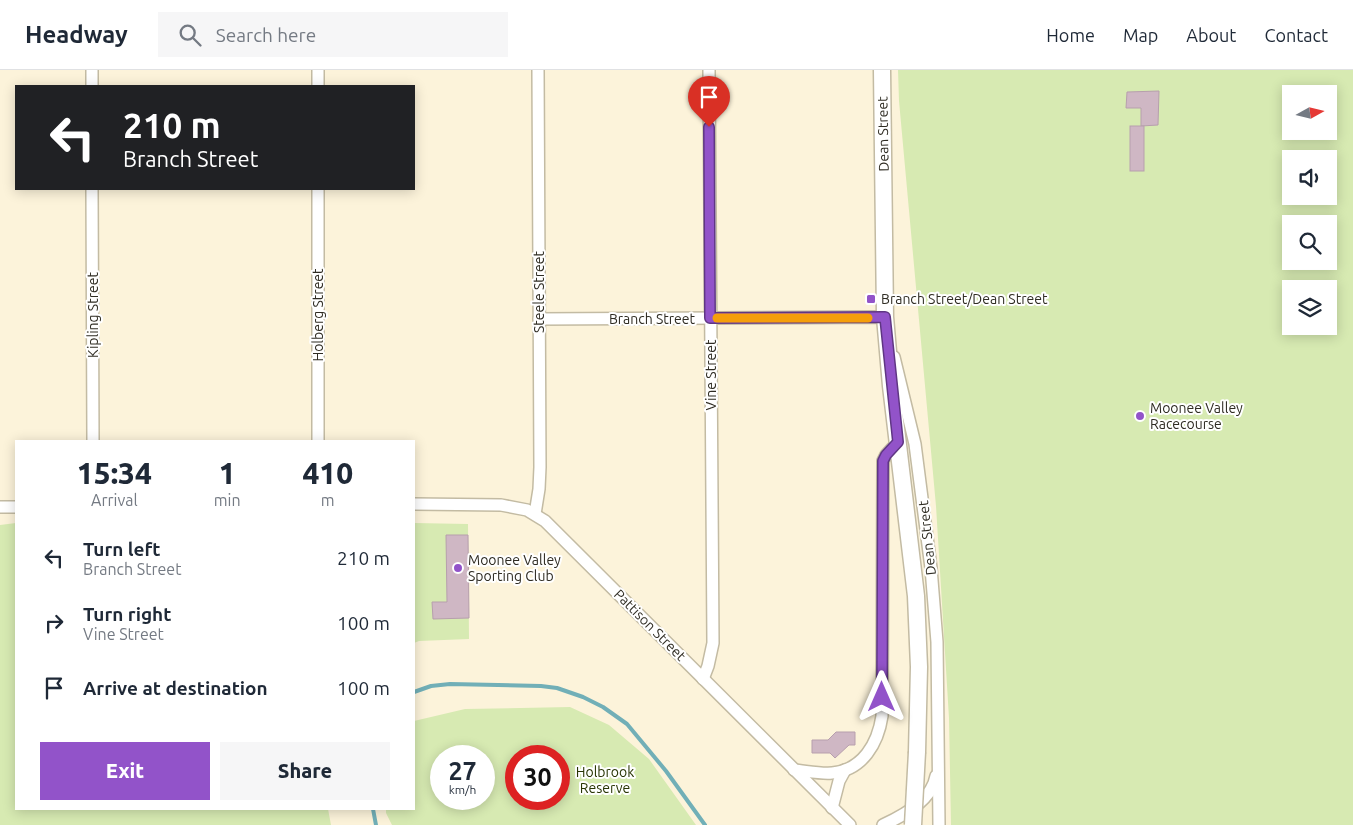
<!DOCTYPE html>
<html lang="en">
<head>
<meta charset="utf-8">
<style>
  :root { --surface:#fff; --page:#f6f6f7; --text:#1f2937; --muted:#747a83; --line:#e0e1e3; --accent:#9253c9 }
  body { margin:0; font-family:Ubuntu,sans-serif; background:var(--page); color:var(--text); height:100vh; display:flex; flex-direction:column; font-size:19px; white-space:nowrap }
  * { box-sizing:border-box; margin:0 }
  p { font-size:16px; color:var(--muted) }
  .icon { flex:none; width:28px; height:28px; fill:none; stroke:currentColor; stroke-width:2; stroke-linecap:round; stroke-linejoin:round }
  .map { position:relative; flex:1; overflow:hidden }
  .details { position:absolute; left:15px; top:370px; width:400px; height:370px; display:flex; flex-direction:column; background:var(--surface); border-radius:0px; box-shadow:0 2px 12px #0003 }
  .details>* { flex:none }
  .guide { position:absolute; left:15px; top:15px; width:400px; height:105px; border-radius:0px; box-shadow:0 2px 12px #0003; background:#202124; color:#fff; overflow:hidden }
  .needle { width:32px; rotate:82deg }
  .buttons { position:absolute; left:1282px; top:15px; display:grid; gap:10px }
  .buttons a { display:grid; place-items:center; width:55px; height:55px; border-radius:0px; background:var(--surface); box-shadow:0 2px 12px #0003; font-size:25px }
  .speed { position:absolute; left:430px; top:675px; display:flex; gap:10px; font-size:25px; font-weight:700; text-align:center }
  .speed>* { display:grid; place-content:center; width:65px; height:65px; border-radius:50%; background:var(--surface); box-shadow:0 2px 12px #0003; line-height:1 }
  .speed small { font-size:12px; font-weight:400 }
  .speed .limit { border:8px solid #d22; background:#fff; color:#111 }
  .pin { position:absolute; display:grid; place-items:center; width:42px; height:42px; color:#fff; margin:-51px -21px; border-radius:50% 50% 50% 0; rotate:-45deg; box-shadow:0 0 5px #0007 }
  .pin .icon { rotate:45deg }
  .me { position:absolute; width:55px; margin:-28px; rotate:0deg; stroke-linejoin:round; filter:drop-shadow(0 0 4px #0008) }
  .turn { display:flex; align-items:center; gap:18px; height:105px; padding:0 25px; font-size:22px }
  .turn .icon { width:65px; height:65px; stroke-width:2.5 }
  .turn b { display:block; font-size:35px; line-height:42px }
  .eta { display:flex; justify-content:space-evenly; align-items:center; height:85px; text-align:center }
  .eta b { font-size:30px; font-weight:800; line-height:35px }
  .cta { display:flex; gap:10px; margin-top:auto; padding:10px 25px }
  .cta a { flex:1; height:58px; border-radius:0px; background:var(--accent); color:#fff; font-size:20px; font-weight:800; line-height:58px; text-align:center }
  .cta a+a { background:var(--page); color:var(--text) }
  ul { padding:0; list-style:none }
  li { display:flex; align-items:center; gap:15px; height:65px; padding:0 25px }
  li div { flex:1 }
  li b { display:block; font-size:19px }
  li em { font-style:normal }
  header { display:flex; align-items:center; gap:30px; box-sizing:border-box; height:70px; padding:0 25px; background:var(--surface); border-bottom:1px solid var(--line) }
  header strong { font-size:24px }
  nav { display:flex; gap:28px; margin-inline-start:auto; font-size:18px }
  .search { width:350px; height:45px; background:var(--page); display:flex; align-items:center; gap:12px; box-sizing:border-box; padding:0 18px; border-radius:0px; color:var(--muted); font-size:19px }
  .map>svg:first-child { display:block }
  .green { fill:#d7eab2; fill-rule:evenodd }
  .lines { fill:none; stroke-linecap:round; stroke-linejoin:round }
  .stream { stroke:#71afb7; stroke-width:4 }
  .building { fill:#cfb7c4; stroke:#b79fad }
  .street-casing { stroke:#c3bba3; stroke-width:14 }
  .secondary-casing { stroke:#c3bba3; stroke-width:19 }
  .street { stroke:#fff; stroke-width:11 }
  .secondary { stroke:#fff; stroke-width:16 }
  .secondary-bridge-casing { stroke:#c3bba3; stroke-width:19; stroke-linecap:butt }
  .secondary-bridge { stroke:#fff; stroke-width:16 }
  .route-casing { stroke:#5f3683; stroke-width:12 }
  .route { stroke:#9253c9; stroke-width:9 }
  .slow { stroke:#f59e0b; stroke-width:9 }
  .poi-dot { fill:#9253c9; stroke:#fff; stroke-width:2 }
  .labels { text-anchor:middle; stroke-width:4; stroke-linejoin:round; paint-order:stroke }
  .street-label { font-size:14px; fill:#2f2c23; stroke:#fff }
  .poi-label { font-size:14px; fill:#2f2c23; stroke:#fff; text-anchor:start }
  .park-label { font-size:14px; fill:#293504; stroke:#fff }
</style>
</head>
<body>
<header>
<strong>Headway</strong>
<div class="search"><svg class="icon" aria-label="search" viewBox="0 0 24 24"><circle cx="10" cy="10" r="6"/><path d="M15 15l6 6"/></svg>Search here</div>
<nav><a>Home</a><a>Map</a><a>About</a><a>Contact</a></nav>
</header>
<div class="map">
<svg width="1353" height="755" viewBox="0 0 1353 755">
  <rect width="100%" height="100%" fill="#fcf3da"/>
  <!-- green -->
  <g class="green">
    <path d="M898,0H1353V755H951L949,648L936,436L899,31ZM1291,24H1329V61H1291ZM1291,89H1329V126H1291ZM1291,154H1329V191H1291ZM1291,219H1329V256H1291Z"/>
    <polygon points="16,453 16,739 328,739 331,755 0,755 0,455"/>
    <polygon points="414,453 468,454 469,569 419,571 414,573"/>
    <path d="M570,637L609,655L649,689L696,755H392L386,743V739H414V651L465,639ZM484,686V729H441V686ZM559,686V729H516V686Z"/>
  </g>
  <g class="lines">
    <!-- stream -->
    <g class="stream">
      <polyline points="414,622 431,616 450,614 541,616 557,618 583,627 603,637 627,654 666,701 705,755"/>
      <polyline points="373,739 376,755"/>
    </g>
  </g>
  <!-- building -->
  <g class="building">
    <polygon points="1159,21 1158,55 1141,56 1141,38 1126,38 1127,22"/>
    <rect x="1130" y="56" width="14" height="45"/>
    <polygon points="446,465 468,465 469,548 433,549 432,532 447,532"/>
    <polygon points="836,662 855,662 855,675 849,675 835,688 830,683 812,683 812,670 828,670"/>
  </g>
  <g class="lines">
    <defs>
      <g id="street">
        <polyline points="92,0 92,16"/>
        <polyline points="318,0 318,16"/>
        <polyline points="92,119 93,371"/>
        <polyline points="318,119 318,371"/>
        <polyline points="539,249 885,247 887,255"/>
        <polyline points="894,287 915,374 931,498 937,572 939,755"/>
        <polyline points="414,434 501,435 527,440 545,451 850,755"/>
        <polyline points="0,437 16,437"/>
        <polyline points="535,444 539,419 540,397 538,0"/>
        <polyline points="703,609 708,596 713,573 709,0"/>
        <path d="M794,700C806,701 820,704 832,703C863,700 878,673 882,646L883,391L886,385L898,372"/>
        <polyline points="832,738 839,711 845,700"/>
        <path d="M883,755C903,746 932,730 936,706"/>
      </g>
      <polyline id="secondary" points="882,0 885,247 891,316 916,526 919,597 917,682"/>
    </defs>
    <!-- street casing -->
    <use href="#street" class="street-casing"/>
    <!-- secondary casing -->
    <use href="#secondary" class="secondary-casing"/>
    <!-- street -->
    <use href="#street" class="street"/>
    <!-- secondary -->
    <use href="#secondary" class="secondary"/>
    <defs>
      <polyline id="secondary-bridge" points="913,755 917,682"/>
    </defs>
    <!-- secondary-bridge casing -->
    <use href="#secondary-bridge" class="secondary-bridge-casing"/>
    <!-- secondary-bridge -->
    <use href="#secondary-bridge" class="secondary-bridge"/>
  </g>
  <g class="lines">
    <defs>
      <polyline id="route" points="709,57 710,248 885,247 898,372 886,385 883,391 882,627"/>
    </defs>
    <!-- route casing -->
    <use href="#route" class="route-casing"/>
    <!-- route -->
    <use href="#route" class="route"/>
    <!-- slow -->
    <polyline class="slow" points="717,248 868,248"/>
  </g>
  <!-- markers -->
  <g class="poi-dot">
    <rect x="866" y="224" width="10" height="10" rx="2.5"/>
    <circle cx="1140" cy="346" r="5"/>
    <circle cx="458" cy="498" r="5"/>
  </g>
  <g class="labels">
    <!-- street labels -->
    <g class="street-label">
      <text transform="translate(883 64) rotate(-91)" y="5">Dean Street</text>
      <text transform="translate(539 222) rotate(-90)" y="5">Steele Street</text>
      <text transform="translate(93 245) rotate(-90)" y="5">Kipling Street</text>
      <text transform="translate(318 245) rotate(-90)" y="5">Holberg Street</text>
      <text x="652" y="254">Branch Street</text>
      <text transform="translate(711 305) rotate(-90)" y="5">Vine Street</text>
      <text transform="translate(927 468) rotate(-96)" y="5">Dean Street</text>
      <text transform="translate(650 555) rotate(45)" y="5">Pattison Street</text>
    </g>
    <!-- poi labels -->
    <g class="poi-label">
      <text x="881" y="234">Branch Street/Dean Street</text>
      <text x="1150" y="343">Moonee Valley<tspan x="1150" dy="16">Racecourse</tspan></text>
      <text x="468" y="495">Moonee Valley<tspan x="468" dy="16">Sporting Club</tspan></text>
    </g>
    <!-- park labels -->
    <g class="park-label">
      <text x="605" y="707">Holbrook<tspan x="605" dy="16">Reserve</tspan></text>
    </g>
  </g>
</svg>
<div class="buttons">
<a><svg class="needle" viewBox="-14 -14 28 28"><path d="M0-13l5 13h-10z" fill="#e53935"/><path d="M0 13l5-13h-10z" fill="#747a83"/></svg></a>
<a><svg class="icon" aria-label="sound" viewBox="0 0 24 24"><path d="M4 9h4l5-4v14l-5-4H4zM17 9q2 3 0 6"/></svg></a>
<a><svg class="icon" aria-label="search" viewBox="0 0 24 24"><circle cx="10" cy="10" r="6"/><path d="M15 15l6 6"/></svg></a>
<a><svg class="icon" aria-label="layers" viewBox="0 0 24 24"><path d="M12 4l9 5-9 5-9-5zM3 14l9 5 9-5"/></svg></a>
</div>
<div class="speed"><div>27<small>km/h</small></div><div class="limit">30</div></div>
<div class="pin" style="left:709px;top:57px;background:#d93025"><svg class="icon" aria-label="arrive" viewBox="0 0 24 24"><path d="M6 21V4h12l-3 4 3 4H6"/></svg></div>
<svg class="me" style="left:882px;top:627px" viewBox="-20 -20 40 40"><path d="M0-17L14 15 0 8-14 15z" fill="#9253c9" stroke="#fff" stroke-width="4"/></svg>
<div class="guide">
<div class="turn"><svg class="icon" aria-label="left" viewBox="0 0 24 24"><path d="M17 20v-9H6M10 6l-5 5 5 5"/></svg><div><b>210 m</b>Branch Street</div></div>
</div>
<section class="details">
<div class="eta">
<div><b>15:34</b><p>Arrival</p></div>
<div><b>1</b><p>min</p></div>
<div><b>410</b><p>m</p></div>
</div>
<ul>
<li><svg class="icon" aria-label="left" viewBox="0 0 24 24"><path d="M17 20v-9H6M10 6l-5 5 5 5"/></svg><div><b>Turn left</b><p>Branch Street</p></div><em>210 m</em></li>
<li><svg class="icon" aria-label="right" viewBox="0 0 24 24"><path d="M7 20v-9h11M14 6l5 5-5 5"/></svg><div><b>Turn right</b><p>Vine Street</p></div><em>100 m</em></li>
<li><svg class="icon" aria-label="arrive" viewBox="0 0 24 24"><path d="M6 21V4h12l-3 4 3 4H6"/></svg><div><b>Arrive at destination</b></div><em>100 m</em></li>
</ul>
<div class="cta"><a>Exit</a><a>Share</a></div>
</section>
</div>
</body>
</html>
